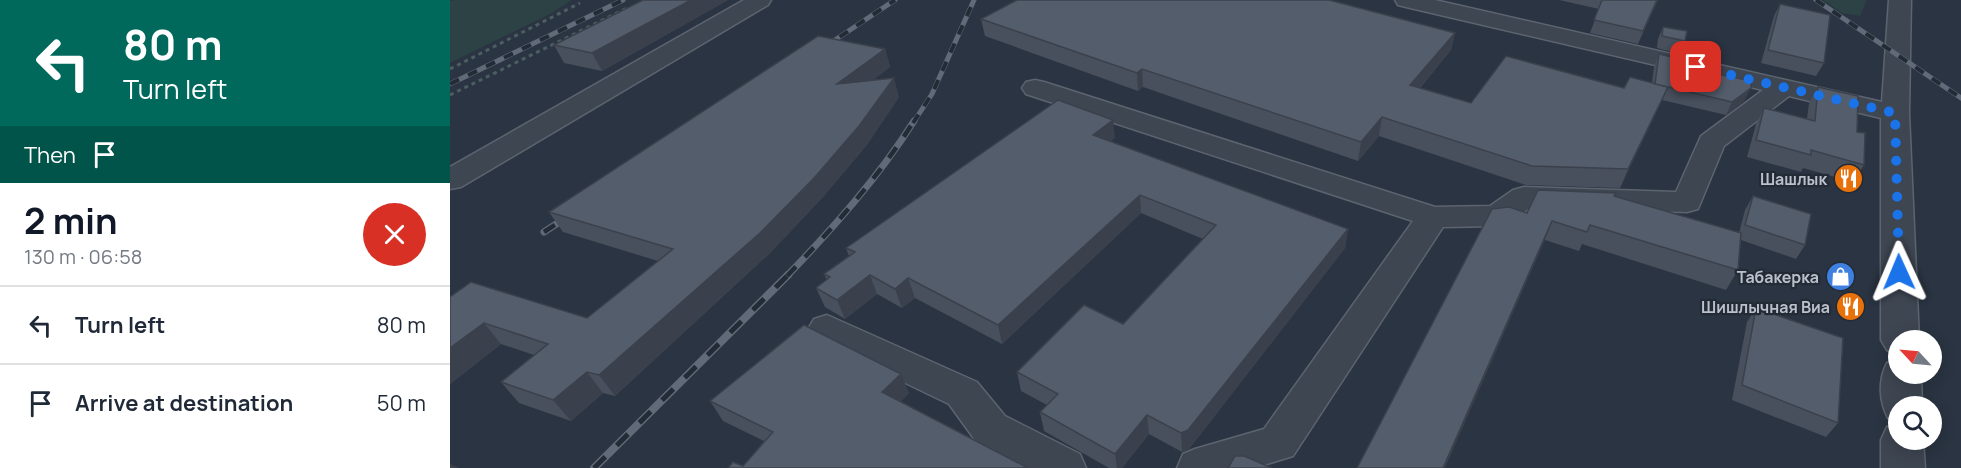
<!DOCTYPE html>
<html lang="en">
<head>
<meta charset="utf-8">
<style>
  :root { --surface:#fff; --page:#f2f2f3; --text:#1f2937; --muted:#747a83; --line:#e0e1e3; --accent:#111827 }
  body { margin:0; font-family:Manrope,sans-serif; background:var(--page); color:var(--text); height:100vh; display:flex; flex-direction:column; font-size:22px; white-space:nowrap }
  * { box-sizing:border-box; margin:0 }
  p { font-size:20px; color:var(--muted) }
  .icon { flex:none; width:33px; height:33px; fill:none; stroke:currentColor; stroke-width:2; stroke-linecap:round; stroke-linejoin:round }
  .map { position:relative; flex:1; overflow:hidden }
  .drawer { display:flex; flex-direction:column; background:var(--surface); width:450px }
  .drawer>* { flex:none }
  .hud { background:#00695c; color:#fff; overflow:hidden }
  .needle { width:39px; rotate:296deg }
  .buttons { position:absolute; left:1438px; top:330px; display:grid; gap:12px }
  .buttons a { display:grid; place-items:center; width:54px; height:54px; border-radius:50%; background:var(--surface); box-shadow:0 3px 15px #0003; font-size:30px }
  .pin { position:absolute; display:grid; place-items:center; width:51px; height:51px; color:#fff; margin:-26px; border-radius:12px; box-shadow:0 3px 9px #0006 }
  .me { position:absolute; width:66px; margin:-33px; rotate:359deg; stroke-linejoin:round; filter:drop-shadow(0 0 4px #0008) }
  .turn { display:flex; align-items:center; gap:21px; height:126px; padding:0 24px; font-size:27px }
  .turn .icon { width:78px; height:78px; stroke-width:2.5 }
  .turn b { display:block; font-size:42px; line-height:51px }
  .then { display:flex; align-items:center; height:57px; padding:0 24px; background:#0003; gap:12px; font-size:22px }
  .round { display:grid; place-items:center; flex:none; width:63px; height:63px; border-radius:32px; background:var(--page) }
  .headline { display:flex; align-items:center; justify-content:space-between; height:102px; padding:0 24px }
  h1 { font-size:36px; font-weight:700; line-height:45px; color:var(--accent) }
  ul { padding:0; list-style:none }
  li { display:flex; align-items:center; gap:18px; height:78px; padding:0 24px; border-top:2px solid var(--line) }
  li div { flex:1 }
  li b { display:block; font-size:22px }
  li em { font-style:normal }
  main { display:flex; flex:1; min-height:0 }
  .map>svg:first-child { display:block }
  .green { fill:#2d4244 }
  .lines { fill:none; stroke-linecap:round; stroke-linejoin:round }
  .minor-casing { stroke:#5c646f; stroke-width:3 }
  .path { stroke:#4c5e61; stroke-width:3; stroke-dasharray:4 4; stroke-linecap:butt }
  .minor { fill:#3e4652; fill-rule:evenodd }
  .rail-far2-casing { stroke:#616a78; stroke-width:5 }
  .rail-far1-casing { stroke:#616a78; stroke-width:7 }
  .rail-casing { stroke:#616a78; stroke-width:8 }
  .rail-far2 { stroke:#232b37; stroke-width:4; stroke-dasharray:10; stroke-linecap:butt }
  .rail-far1 { stroke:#232b37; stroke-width:4.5; stroke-dasharray:13; stroke-linecap:butt }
  .rail { stroke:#232b37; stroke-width:5; stroke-dasharray:16; stroke-linecap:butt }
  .wall { fill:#48505d }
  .shaded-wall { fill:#3b414c }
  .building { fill:#545d6c; stroke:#3b414c; stroke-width:1.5 }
  .route { stroke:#1a73e8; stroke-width:10; stroke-dasharray:0 18 }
  .labels { text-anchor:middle; stroke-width:4.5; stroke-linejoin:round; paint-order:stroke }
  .poi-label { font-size:16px; font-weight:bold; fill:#bbc1cb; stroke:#232b37; text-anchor:end }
</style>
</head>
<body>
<main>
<section class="drawer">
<div class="hud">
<div class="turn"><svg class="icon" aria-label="left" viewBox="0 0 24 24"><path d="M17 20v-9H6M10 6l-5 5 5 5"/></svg><div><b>80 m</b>Turn left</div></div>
<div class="then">Then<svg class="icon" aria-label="arrive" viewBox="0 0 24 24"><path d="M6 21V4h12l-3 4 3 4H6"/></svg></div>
</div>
<div class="headline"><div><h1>2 min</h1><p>130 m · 06:58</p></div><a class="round" style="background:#d93025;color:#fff"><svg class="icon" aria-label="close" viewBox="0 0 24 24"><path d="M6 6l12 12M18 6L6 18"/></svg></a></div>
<ul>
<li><svg class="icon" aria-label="left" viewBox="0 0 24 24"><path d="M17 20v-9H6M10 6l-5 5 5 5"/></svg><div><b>Turn left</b></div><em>80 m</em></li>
<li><svg class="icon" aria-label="arrive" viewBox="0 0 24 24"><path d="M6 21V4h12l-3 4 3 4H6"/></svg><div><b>Arrive at destination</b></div><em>50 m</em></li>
</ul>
</section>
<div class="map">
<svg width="1511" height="468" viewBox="0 0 1511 468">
  <rect width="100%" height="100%" fill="#2a3442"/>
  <!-- green -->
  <g class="green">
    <polygon points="5,0 122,0 100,14 0,63 0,1"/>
    <polygon points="1373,0 1417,0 1410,16 1392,13"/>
  </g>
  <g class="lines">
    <defs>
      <g id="minor">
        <polygon points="294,0 321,0 318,5 11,187 0,189 0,167"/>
        <polygon points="945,0 985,0 1432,102 1439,0 1461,0 1459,113 1469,340 1449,340 1449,354 1437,350 1431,340 1431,118 1339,96 1274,146 1248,209 1237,212 1081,207 1058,223 1047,226 993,227 843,456 804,468 727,468 733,454 745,449 814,429 963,221 576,94 572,88 576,82 585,80 594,82 985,207 1040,206 1063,190 1074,187 1226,192 1251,136 1313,90 956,7 948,5"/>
        <polygon points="377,315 527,382 555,416 630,454 636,468 574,468 525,440 499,404 364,339 358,329 364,319"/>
        <path d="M1449,359V374H1471L1472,406H1449V422L1438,418C1429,401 1428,380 1437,363Z"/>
        <polygon points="1449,423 1449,440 1473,440 1475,468 1431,468 1431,440 1437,427"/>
      </g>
    </defs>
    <!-- minor casing -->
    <use href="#minor" class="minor-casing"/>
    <!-- path -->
    <g class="path">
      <polyline points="0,69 130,3"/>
      <polyline points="0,95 179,7"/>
    </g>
    <!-- minor -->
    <use href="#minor" class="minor"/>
    <defs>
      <g id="rail-far2">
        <polyline points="1366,0 1511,98"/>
        <polyline points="373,48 445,0"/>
        <polyline points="0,84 173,0"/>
        <polyline points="463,123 482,94 524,0"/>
      </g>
      <g id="rail-far1">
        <polyline points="94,232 120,215"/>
        <path d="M337,276C383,228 428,178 464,121"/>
      </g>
      <polyline id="rail" points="144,468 338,275"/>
    </defs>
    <!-- rail-far2 casing -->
    <use href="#rail-far2" class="rail-far2-casing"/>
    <!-- rail-far1 casing -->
    <use href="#rail-far1" class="rail-far1-casing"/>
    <!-- rail casing -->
    <use href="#rail" class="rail-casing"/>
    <!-- rail-far2 -->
    <use href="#rail-far2" class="rail-far2"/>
    <!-- rail-far1 -->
    <use href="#rail-far1" class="rail-far1"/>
    <!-- rail -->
    <use href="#rail" class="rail"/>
  </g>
  <!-- wall -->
  <g class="wall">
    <polygon points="193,0 278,0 152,71 114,63 104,45"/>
    <polygon points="1109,0 1208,0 1188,44 1140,33 1149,9"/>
    <polygon points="1330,4 1374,63 1366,76 1311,63 1324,16"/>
    <polygon points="531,19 1005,33 1001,50 970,88 1021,103 1174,88 1202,83 1204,67 1209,54 1294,101 1276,115 1212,100 1170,188 1076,185 929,136 908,161 693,87 688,91 535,36"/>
    <polygon points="1213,27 1235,41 1230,54 1207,48 1208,39"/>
    <polygon points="435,49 440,67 423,80 449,97 416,146 373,197 320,253 165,396 153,393 121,421 69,403 51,382 84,355 51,344 0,384 0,297 137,318 208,261 113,232 99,212"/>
    <polygon points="1368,87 1407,132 1414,165 1403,182 1353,168 1351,172 1297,157 1306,124 1314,108 1357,119 1359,103"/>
    <polygon points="665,138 660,141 898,229 895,248 739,449 732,452 699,434 672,468 659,468 594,431 590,412 597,405 571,391 567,372 673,324 753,239 691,213 552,344 465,298 452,308 427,294 395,319 375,307 366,288 377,280 374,274 399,256 396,248"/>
    <polygon points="1164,196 1289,233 1295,210 1303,196 1355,245 1346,259 1291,240 1288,270 1276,290 1132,244 1129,251 1095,240 1077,213"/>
    <polygon points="1306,308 1388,423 1376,437 1282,400 1297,322"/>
    <polygon points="459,393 451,401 293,466 314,441 273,421 260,401"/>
  </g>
  <!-- shaded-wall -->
  <g class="shaded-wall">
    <polygon points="241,0 278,0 152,71 142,53"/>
    <polygon points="1207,0 1208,0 1188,44 1193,31"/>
    <polygon points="1005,33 1001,50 957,103 960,85"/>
    <polygon points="435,49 440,67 393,103 387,84"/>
    <polygon points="692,69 693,87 688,91 687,73"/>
    <polygon points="444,78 449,97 416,146 373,197 320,253 165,396 149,375"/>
    <polygon points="1218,87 1210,105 1170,188 1178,169"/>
    <polygon points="1301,88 1294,101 1276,115 1282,102"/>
    <polygon points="932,117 929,136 908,161 911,142"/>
    <polygon points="663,120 665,138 645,153 643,135"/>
    <polygon points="690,195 691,213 552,344 548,325"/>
    <polygon points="1102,221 1095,240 995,468 993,468"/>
    <polygon points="898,229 895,248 739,449 732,452 731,433"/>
    <polygon points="420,275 427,294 395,319 387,300"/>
    <polygon points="458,278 465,298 452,308 445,289"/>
    <polygon points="34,323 51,344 0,384 0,348"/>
    <polygon points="137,372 153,393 121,421 103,400"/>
    <polygon points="451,374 459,393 440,411 432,392"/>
    <polygon points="697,415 699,434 672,468 667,468 665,454"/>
  </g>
  <!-- building -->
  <g class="building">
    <polygon points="193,0 241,0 142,53 104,45"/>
    <polygon points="567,0 879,0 1005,33 960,85 1021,103 1056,56 1174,88 1180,77 1218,87 1178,169 1082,166 932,117 911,142 692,69 687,73 531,19"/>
    <polygon points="1152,0 1207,0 1193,31 1144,20"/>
    <polygon points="1330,4 1380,15 1374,63 1318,50"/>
    <polygon points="1213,27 1237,31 1235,41 1212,36"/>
    <polygon points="368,36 435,49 387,84 444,78 409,126 365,177 310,233 149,375 137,372 103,400 51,382 98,344 34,323 0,348 0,297 21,282 137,318 223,249 99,212"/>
    <polygon points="1209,54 1231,59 1230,66 1301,81 1301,88 1282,102 1205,84"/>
    <polygon points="1368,87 1408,96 1407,132 1415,133 1414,165 1361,150 1361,155 1306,140 1314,108 1365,121"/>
    <polygon points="608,100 663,120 643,135 898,229 738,430 731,433 697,415 665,454 590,412 608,394 567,372 634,305 673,324 766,225 690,195 548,325 458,278 445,289 420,275 387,300 366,288 380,277 374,274 405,252 396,248"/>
    <polygon points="1088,190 1166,193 1164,196 1291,233 1288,270 1140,225 1137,232 1102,221 993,468 907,468 1042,209 1059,207 1077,213"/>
    <polygon points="1303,196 1361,214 1355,245 1295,225"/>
    <polygon points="1306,308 1393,338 1388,423 1292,385"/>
    <polygon points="354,325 451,374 432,392 578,468 278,468 283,462 293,466 323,432 260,401"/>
    <polygon points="785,456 794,456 822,468 778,468"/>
    <polygon points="0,465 8,468 0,468"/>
  </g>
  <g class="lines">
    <!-- route -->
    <polyline class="route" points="1246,67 1445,113 1449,272"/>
  </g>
  <!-- icons -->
  <defs>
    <symbol id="restaurant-disc" viewBox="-11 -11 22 22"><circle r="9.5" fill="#e8710a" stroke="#232b37"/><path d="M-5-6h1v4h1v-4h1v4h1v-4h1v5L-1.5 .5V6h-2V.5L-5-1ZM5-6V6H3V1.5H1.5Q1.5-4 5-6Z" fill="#fff"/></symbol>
    <symbol id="shop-disc" viewBox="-11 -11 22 22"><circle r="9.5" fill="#3f7fe0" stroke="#232b37"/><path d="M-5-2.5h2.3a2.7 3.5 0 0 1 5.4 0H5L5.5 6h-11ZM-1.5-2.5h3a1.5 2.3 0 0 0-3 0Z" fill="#fff"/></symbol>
  </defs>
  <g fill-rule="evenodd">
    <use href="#restaurant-disc" x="1382" y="162" width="33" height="33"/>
    <use href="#shop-disc" x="1374" y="260" width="33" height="33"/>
    <use href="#restaurant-disc" x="1384" y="290" width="33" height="33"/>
  </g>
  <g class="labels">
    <!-- poi labels -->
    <g class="poi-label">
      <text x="1377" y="185">Шашлык</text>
      <text x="1369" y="283">Табакерка</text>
      <text x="1380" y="313">Шишлычная Виа</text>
    </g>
  </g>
</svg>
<div class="buttons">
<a><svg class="needle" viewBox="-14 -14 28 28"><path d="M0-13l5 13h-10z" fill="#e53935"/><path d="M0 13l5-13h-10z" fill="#747a83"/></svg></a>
<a><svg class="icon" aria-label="search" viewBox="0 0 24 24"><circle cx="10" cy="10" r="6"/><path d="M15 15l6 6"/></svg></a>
</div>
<div class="pin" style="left:1246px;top:67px;background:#d93025"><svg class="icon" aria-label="arrive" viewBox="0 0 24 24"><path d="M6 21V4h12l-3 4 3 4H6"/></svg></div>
<svg class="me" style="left:1449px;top:272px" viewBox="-20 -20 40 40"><path d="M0-17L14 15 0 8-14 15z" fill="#1a73e8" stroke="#fff" stroke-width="4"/></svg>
</div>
</main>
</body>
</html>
